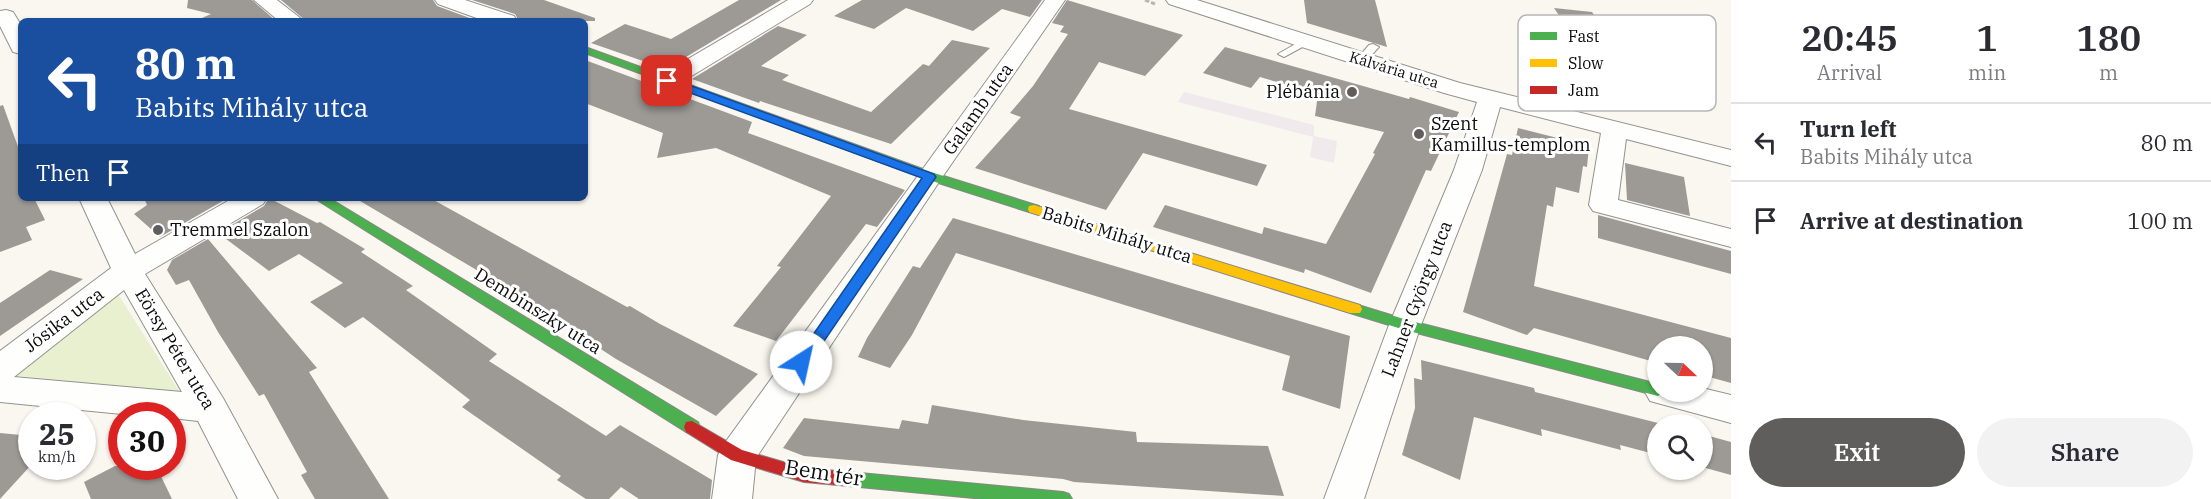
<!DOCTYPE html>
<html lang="en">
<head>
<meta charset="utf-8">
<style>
  :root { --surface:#fff; --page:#f2f2f3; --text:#2b2b33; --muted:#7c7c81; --line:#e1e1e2; --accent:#5f5e5c }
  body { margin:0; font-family:"IBM Plex Serif",serif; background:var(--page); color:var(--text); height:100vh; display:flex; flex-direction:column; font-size:22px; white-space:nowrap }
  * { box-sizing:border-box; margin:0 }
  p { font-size:20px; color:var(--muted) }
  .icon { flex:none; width:33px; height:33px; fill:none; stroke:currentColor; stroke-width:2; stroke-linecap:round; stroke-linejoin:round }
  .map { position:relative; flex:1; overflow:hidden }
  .panel { display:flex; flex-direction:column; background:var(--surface); width:480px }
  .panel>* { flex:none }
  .top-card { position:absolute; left:18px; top:18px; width:570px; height:183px; border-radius:9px; box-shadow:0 2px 4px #0004; background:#1a4fa0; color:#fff; overflow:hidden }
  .needle { width:39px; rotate:112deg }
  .controls { position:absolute; left:1647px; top:336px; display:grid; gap:12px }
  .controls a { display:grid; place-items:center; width:66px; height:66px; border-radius:50%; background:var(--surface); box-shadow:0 2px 4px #0004; font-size:30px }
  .speed { position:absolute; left:18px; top:402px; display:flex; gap:12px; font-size:30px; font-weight:700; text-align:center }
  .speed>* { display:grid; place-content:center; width:78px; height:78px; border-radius:50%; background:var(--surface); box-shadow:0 2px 4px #0004; line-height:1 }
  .speed small { font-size:15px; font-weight:400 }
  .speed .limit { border:9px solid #d22; background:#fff; color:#111 }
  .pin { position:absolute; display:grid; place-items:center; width:51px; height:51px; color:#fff; margin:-26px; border-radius:12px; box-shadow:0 3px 9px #0006 }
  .me { position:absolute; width:66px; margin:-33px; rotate:35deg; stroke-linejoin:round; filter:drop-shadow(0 0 4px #0008) }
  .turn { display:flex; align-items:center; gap:21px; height:126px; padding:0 18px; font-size:27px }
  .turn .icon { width:78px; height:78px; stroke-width:2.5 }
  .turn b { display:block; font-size:42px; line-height:51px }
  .then { display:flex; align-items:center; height:57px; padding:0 18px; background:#0003; gap:12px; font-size:22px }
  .eta { display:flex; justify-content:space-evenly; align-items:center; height:102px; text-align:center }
  .eta b { font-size:36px; font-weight:600; line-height:42px }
  .cta { display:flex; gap:12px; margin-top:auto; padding:12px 18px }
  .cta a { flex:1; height:69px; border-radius:36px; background:var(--accent); color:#fff; font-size:24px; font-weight:600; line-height:69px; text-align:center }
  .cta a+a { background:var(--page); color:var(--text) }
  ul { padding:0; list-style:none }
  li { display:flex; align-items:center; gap:18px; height:78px; padding:0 18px; border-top:2px solid var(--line) }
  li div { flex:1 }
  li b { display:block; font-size:22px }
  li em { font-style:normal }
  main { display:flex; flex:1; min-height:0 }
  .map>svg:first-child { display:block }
  .industrial { fill:#f0eaed }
  .green { fill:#e8f0d0 }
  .building { fill:#9d9a96 }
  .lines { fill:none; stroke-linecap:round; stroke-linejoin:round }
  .lane-casing { stroke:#93928f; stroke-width:2 }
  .street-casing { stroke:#93928f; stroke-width:2 }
  .fast-casing { stroke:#8a8885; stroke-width:2 }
  .slow-casing { stroke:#8a8885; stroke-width:2 }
  .jam-casing { stroke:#8a8885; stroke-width:2 }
  .path { stroke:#b7b6b5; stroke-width:3; stroke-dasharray:4.5 2; stroke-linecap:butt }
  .lane { fill:#fefefd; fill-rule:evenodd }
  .street { fill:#fefefd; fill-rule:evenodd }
  .fast { fill:#4caf50; fill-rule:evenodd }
  .slow { fill:#ffc107; fill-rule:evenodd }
  .jam { fill:#c62828; fill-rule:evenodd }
  .route { fill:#1a73e8; stroke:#114b97; stroke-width:1.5 }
  .poi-dot { fill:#5f5e5c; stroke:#fff; stroke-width:2 }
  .labels { text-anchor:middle; stroke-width:6; stroke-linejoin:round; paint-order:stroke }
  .far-street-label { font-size:15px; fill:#0c0c0c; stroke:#fff }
  .poi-label { font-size:18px; fill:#0c0c0c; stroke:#fff; text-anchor:start }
  .street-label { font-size:18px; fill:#0c0c0c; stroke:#fff }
  .near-street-label { font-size:21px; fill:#0c0c0c; stroke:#fff }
  .key { fill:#fff; stroke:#b6b6b6; stroke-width:1.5 }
  .key-label { font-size:16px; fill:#0c0c0c }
</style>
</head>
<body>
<main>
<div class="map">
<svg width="1731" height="499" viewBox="0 0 1731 499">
  <rect width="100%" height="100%" fill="#faf7f0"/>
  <!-- industrial -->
  <polygon class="industrial" points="1184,92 1314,125 1314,136 1337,141 1334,163 1310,157 1313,137 1178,102"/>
  <!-- green -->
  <polygon class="green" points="118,294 181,394 13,375"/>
  <!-- building -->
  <g class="building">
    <polygon points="188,0 252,0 276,21 195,21 211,14 187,8"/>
    <polygon points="281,0 433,0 437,6 478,21 306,21"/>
    <polygon points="472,0 544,0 595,18 595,21 519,21 515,14"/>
    <polygon points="739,0 781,0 666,69 591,43 625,24 671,39"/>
    <polygon points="862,0 1042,0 1030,17 1002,9 973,31 906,8 874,29 834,16"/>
    <polygon points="1067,0 1183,35 1145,76 1099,62 1069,109 1267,165 1257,186 1143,153 1106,210 975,168 1021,117 1010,113 1033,86 1068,34 1060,32 1064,26 1052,23"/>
    <polygon points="1304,0 1375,0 1387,47 1307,23"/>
    <polygon points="1554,8 1592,12 1603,27 1601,42 1575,39"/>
    <polygon points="778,26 807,35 761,66 789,75 782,80 871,112 923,64 929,66 952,40 990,48 891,144 760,101 759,103 692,79"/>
    <polygon points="1225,47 1409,99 1410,97 1459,112 1431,171 1426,170 1371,293 1305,269 1304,273 1153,227 1165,205 1262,234 1264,227 1326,244 1375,154 1373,153 1384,132 1315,116 1318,94 1260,77 1251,88 1203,73"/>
    <polygon points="585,60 752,122 748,133 905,190 877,227 866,224 776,341 733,326 781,267 777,266 831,196 716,148 657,158 663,133 585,103"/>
    <polygon points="3,105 21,155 21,198 34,198 45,220 26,227 32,240 0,252 0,106"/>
    <polygon points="1518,128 1589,146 1587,167 1583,166 1579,193 1556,187 1553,207 1547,205 1534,286 1731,338 1731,383 1702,375 1702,346 1658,346 1658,363 1534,328 1527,335 1463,312 1507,154 1512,155"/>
    <polygon points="1625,163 1684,177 1690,216 1627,200"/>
    <polygon points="144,198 228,198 160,237 134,214 147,205"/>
    <polygon points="269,198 317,223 320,222 365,249 361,252 413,286 406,290 497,354 489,361 606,436 620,425 712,480 710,499 639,499 621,487 609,499 586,499 557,480 561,476 462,407 470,400 363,317 345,328 310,302 343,283 299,254 269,271 218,233 264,206"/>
    <polygon points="355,198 430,198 627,307 630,306 660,324 758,374 716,416 616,359 512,291"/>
    <polygon points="1598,215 1731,251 1731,274 1598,238"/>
    <polygon points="953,218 1350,336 1340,409 1282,390 1290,356 956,253 912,335 890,368 858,357 867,338 913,266 920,268"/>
    <polygon points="208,239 317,368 309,372 389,499 315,499 301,475 307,472 264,394 259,396 218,332 189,280 176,285 167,270 172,260"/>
    <polygon points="50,270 83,279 0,336 0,303"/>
    <polygon points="1421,360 1534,388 1535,392 1658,423 1658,455 1620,445 1621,450 1541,429 1542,436 1474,417 1460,480 1402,455 1415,408 1414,378 1422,380"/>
    <polygon points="932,405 1023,420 1136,432 1137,442 1268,446 1284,496 1074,482 1063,479 804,456 783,448 804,418 899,429 902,420 928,424"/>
    <polygon points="0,433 32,436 32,464 0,499"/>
    <polygon points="1702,434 1731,442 1731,475 1702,467"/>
    <polygon points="115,466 156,466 172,499 91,499 84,482"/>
  </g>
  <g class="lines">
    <defs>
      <g id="lane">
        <polygon points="1304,39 1308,40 1308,44 1284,57 1278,54"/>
        <polygon points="1373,44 1379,47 1377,49 1365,63 1357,63 1357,59 1369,45"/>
      </g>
      <g id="street">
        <polygon points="254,0 277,0 304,21 279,21"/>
        <polygon points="435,0 465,0 514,16 517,21 485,21 438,4"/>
        <polygon points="788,0 813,0 810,4 675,86 667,88 659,86 655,81 659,76"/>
        <polygon points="1045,0 1065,0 943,176 756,458 752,499 712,499 718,455 724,444"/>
        <polygon points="1166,0 1197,0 1460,83 1731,150 1731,166 1626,139 1618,200 1731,229 1731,247 1593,211 1589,205 1601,133 1500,107 1482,170 1421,325 1364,499 1324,499 1389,325 1454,170 1477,102 1444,93 1169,4"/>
        <polygon points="6,10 13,12 21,25 21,54 13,52 0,26 0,11"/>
        <path d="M79,198H107L135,254L233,198H267L263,204L145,274L223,398L278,499H238L198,421L172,418V416H142L0,402V351L111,268ZM124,290L182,392L14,377Z"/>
        <polygon points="1658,380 1658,392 1702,392 1702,388 1731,395 1731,423 1650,401 1645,392 1650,383"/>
      </g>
      <g id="fast">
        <polygon points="585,47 934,173 1039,206 1040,209 1039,212 1029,212 926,179 585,53"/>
        <polygon points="314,198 329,198 698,422 700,427 698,432 692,433 686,432"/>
        <polygon points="1355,304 1407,320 1658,384 1658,392 1665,392 1658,396 1405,330 1350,313 1348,309 1350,305"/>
        <polygon points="849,472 1063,492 1069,494 1072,499 984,499 849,486 843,484 840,479 843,474"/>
      </g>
      <polygon id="slow" points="1034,205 1360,305 1362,309 1360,313 1350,313 1029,212 1028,209 1029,206"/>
      <polygon id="jam" points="692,421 742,450 804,468 849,472 855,474 858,479 855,484 849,486 804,482 731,460 686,432 684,427 686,422"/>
    </defs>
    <!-- lane casing -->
    <use href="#lane" class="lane-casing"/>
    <!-- street casing -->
    <use href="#street" class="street-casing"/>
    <!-- fast casing -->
    <use href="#fast" class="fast-casing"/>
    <!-- slow casing -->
    <use href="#slow" class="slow-casing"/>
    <!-- jam casing -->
    <use href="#jam" class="jam-casing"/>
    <!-- path -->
    <polyline class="path" points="1145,0 1155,4"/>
    <!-- lane -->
    <use href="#lane" class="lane"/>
    <!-- street -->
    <use href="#street" class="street"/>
    <!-- fast -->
    <use href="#fast" class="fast"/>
    <!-- slow -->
    <use href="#slow" class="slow"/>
    <!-- jam -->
    <use href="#jam" class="jam"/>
  </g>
  <!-- route -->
  <polygon class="route" points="667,77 934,174 936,177 807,366 796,366 794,362 922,178 663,83 663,78"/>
  <!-- markers -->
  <g class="poi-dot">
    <circle cx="1352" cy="92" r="6"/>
    <circle cx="1419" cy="134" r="6"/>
    <circle cx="158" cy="230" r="6"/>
  </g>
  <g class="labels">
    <!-- far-street labels -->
    <g class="far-street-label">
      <text transform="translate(1394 70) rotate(17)" y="5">Kálvária utca</text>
    </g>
    <!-- poi labels -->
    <g class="poi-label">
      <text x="1340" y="98" text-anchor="end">Plébánia</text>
      <text x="1431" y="130">Szent<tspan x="1431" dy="21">Kamillus-templom</tspan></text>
      <text x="170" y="236">Tremmel Szalon</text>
    </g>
    <!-- street labels -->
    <g class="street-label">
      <text transform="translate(978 109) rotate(-55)" y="6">Galamb utca</text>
      <text transform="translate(1117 235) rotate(17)" y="6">Babits Mihály utca</text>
      <text transform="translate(1417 299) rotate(-69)" y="6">Lahner György utca</text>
      <text transform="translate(538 311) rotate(32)" y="6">Dembinszky utca</text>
      <text transform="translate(64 320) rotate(-37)" y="6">Jósika utca</text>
      <text transform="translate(175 349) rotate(59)" y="6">Eörsy Péter utca</text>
    </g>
    <!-- near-street labels -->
    <g class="near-street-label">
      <text transform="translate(824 473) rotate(9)" y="7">Bem tér</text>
    </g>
  </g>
  <!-- legend -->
  <rect x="1518" y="15" width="198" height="96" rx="9" class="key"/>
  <rect x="1530" y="32" width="27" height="8" fill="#4caf50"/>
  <rect x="1530" y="59" width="27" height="8" fill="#ffc107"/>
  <rect x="1530" y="86" width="27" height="8" fill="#c62828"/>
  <g class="key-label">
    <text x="1568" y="42">Fast</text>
    <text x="1568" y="69">Slow</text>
    <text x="1568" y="96">Jam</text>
  </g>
</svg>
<div class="controls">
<a><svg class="needle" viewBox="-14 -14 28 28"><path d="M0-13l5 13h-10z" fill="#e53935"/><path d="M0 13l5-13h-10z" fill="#7c7c81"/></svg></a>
<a><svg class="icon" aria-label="search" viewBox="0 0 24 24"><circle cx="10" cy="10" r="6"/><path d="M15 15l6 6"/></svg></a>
</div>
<div class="speed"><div>25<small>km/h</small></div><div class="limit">30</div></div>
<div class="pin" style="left:667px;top:81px;background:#d93025"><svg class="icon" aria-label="arrive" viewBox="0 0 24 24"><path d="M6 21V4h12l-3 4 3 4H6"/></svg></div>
<svg class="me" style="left:801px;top:362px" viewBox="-20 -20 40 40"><circle r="19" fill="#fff"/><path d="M0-13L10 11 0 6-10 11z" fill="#1a73e8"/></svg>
<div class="top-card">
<div class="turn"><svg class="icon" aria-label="left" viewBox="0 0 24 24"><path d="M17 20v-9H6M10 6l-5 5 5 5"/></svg><div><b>80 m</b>Babits Mihály utca</div></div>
<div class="then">Then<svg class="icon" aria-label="arrive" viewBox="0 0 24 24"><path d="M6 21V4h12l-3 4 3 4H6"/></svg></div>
</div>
</div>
<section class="panel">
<div class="eta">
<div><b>20:45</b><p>Arrival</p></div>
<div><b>1</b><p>min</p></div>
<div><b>180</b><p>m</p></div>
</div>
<ul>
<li><svg class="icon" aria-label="left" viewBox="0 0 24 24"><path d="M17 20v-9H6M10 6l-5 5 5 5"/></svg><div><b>Turn left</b><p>Babits Mihály utca</p></div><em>80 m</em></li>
<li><svg class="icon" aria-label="arrive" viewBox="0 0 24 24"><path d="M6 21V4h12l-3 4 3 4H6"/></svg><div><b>Arrive at destination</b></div><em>100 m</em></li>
</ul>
<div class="cta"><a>Exit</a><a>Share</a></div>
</section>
</main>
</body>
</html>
